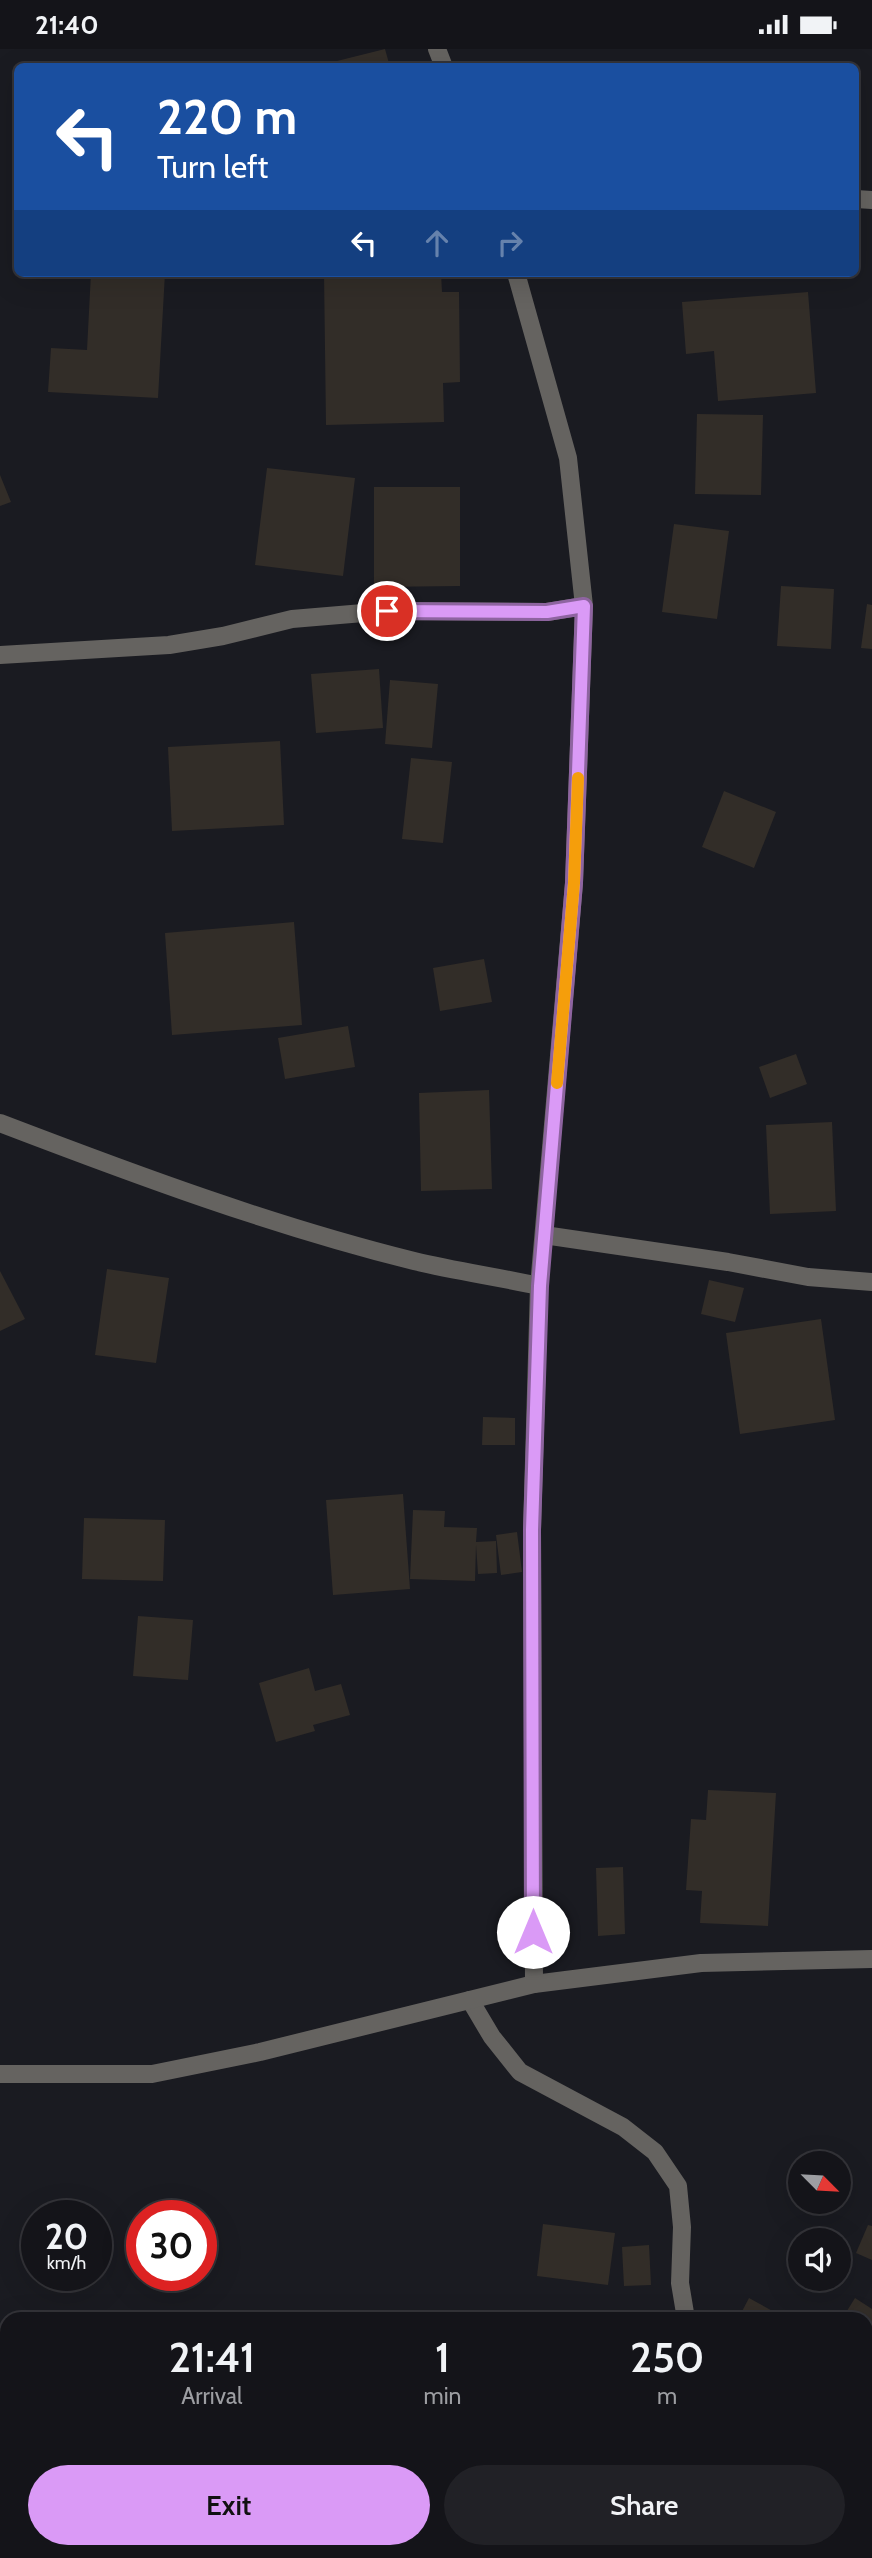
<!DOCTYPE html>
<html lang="en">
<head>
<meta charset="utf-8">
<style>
  :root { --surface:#141419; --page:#212126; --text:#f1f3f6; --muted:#9d9ea2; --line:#333338; --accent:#da9af6 }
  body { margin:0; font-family:Cabin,sans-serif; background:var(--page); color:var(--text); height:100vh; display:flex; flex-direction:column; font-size:26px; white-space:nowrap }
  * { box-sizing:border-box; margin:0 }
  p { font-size:23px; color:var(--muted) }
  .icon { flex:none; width:38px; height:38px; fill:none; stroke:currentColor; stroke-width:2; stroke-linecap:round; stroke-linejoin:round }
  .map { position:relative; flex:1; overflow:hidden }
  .details { position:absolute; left:0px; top:2263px; width:873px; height:247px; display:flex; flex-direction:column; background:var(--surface); border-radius:21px 21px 0 0; box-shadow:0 7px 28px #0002,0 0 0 2px var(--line) }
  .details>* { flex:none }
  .hud { position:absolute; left:14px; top:14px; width:845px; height:214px; border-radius:10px; box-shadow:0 7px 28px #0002,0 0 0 2px var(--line); background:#1a4fa0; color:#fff; overflow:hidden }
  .needle { width:46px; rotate:114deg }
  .controls { position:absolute; left:788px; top:2102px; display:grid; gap:14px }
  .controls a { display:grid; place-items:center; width:63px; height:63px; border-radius:50%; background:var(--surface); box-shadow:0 7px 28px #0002,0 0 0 2px var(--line); font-size:35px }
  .speed { position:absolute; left:21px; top:2151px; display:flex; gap:14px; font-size:35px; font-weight:700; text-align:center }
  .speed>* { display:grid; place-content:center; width:91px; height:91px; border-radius:50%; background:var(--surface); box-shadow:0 7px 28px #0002,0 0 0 2px var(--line); line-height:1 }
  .speed small { font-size:18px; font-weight:400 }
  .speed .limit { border:10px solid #d22; background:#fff; color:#111 }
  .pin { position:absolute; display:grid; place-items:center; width:60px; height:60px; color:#fff; margin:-30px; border:4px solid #fff; border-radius:50%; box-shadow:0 2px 7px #0007 }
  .me { position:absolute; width:77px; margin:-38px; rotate:0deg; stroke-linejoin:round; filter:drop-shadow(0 0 5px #0008) }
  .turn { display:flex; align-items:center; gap:24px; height:147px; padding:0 28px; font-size:32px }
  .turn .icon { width:91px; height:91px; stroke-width:2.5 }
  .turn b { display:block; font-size:49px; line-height:60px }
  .lanes { display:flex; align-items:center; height:66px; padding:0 28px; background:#0003; justify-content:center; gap:35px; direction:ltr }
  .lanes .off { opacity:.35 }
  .eta { display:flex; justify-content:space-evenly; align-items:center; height:119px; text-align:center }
  .eta b { font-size:42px; font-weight:600; line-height:49px }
  .cta { display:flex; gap:14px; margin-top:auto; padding:14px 28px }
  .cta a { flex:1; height:80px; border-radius:42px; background:var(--accent); color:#111; font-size:28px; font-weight:600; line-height:80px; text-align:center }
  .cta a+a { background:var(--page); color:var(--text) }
  .status { display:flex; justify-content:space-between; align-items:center; height:49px; padding:0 35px; background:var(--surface); direction:ltr }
  .status svg { height:19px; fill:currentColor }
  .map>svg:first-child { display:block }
  .building { fill:#322d28 }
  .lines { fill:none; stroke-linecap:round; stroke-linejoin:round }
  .minor { stroke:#656360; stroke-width:18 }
  .route-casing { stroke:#8e64a0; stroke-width:18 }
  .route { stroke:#da9af6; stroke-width:12 }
  .slow { stroke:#f59e0b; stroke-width:12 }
</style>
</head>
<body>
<div class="status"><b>21:40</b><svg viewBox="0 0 49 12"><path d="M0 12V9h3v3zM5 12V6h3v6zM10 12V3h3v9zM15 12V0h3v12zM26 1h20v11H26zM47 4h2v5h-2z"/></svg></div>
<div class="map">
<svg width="872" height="2509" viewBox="0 0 872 2509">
  <rect width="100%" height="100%" fill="#1a1b21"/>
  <!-- building -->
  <g class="building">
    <polygon points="385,0 390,18 317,18 317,17"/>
    <polygon points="91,224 165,224 158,349 48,343 51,299 87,301"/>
    <polygon points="324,224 441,224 442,243 459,243 460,333 443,334 444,373 326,376"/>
    <polygon points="808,243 816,344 718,352 714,302 686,305 682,253"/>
    <polygon points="697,365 763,366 761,446 695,445"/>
    <polygon points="267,419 355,429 343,527 255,516"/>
    <polygon points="0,426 11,453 0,457"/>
    <polygon points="374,438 460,438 460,537 374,538"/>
    <polygon points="674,475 729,482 717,570 662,563"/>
    <polygon points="781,537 834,540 831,600 777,597"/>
    <polygon points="867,555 872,556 872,600 861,599"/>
    <polygon points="379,620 383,679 316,684 311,625"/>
    <polygon points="390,631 438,635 432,699 385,695"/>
    <polygon points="280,692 284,776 172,782 168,698"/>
    <polygon points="411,709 452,713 443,794 402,790"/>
    <polygon points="724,742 776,763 754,819 702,798"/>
    <polygon points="294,873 302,976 172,986 165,884"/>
    <polygon points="484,910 492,953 440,962 433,919"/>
    <polygon points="348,977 355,1018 285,1030 278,989"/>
    <polygon points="796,1005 807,1035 770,1049 759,1018"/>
    <polygon points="489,1041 492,1140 421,1142 419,1044"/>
    <polygon points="832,1073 836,1162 770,1165 766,1076"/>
    <polygon points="107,1220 169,1229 156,1314 95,1306"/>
    <polygon points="0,1222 25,1270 0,1282"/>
    <polygon points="709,1231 744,1239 735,1273 701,1265"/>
    <polygon points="821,1270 835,1371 740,1385 726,1284"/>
    <polygon points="483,1368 515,1369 515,1396 482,1396"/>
    <polygon points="403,1445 410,1540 333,1546 326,1451"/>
    <polygon points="413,1461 445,1462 444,1478 477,1479 476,1493 496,1492 497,1524 478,1525 476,1496 475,1532 410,1530"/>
    <polygon points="84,1469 165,1471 163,1532 82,1530"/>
    <polygon points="517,1483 522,1523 501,1526 496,1486"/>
    <polygon points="138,1567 193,1571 188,1631 133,1627"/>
    <polygon points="309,1619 315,1642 341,1635 350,1666 313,1676 315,1682 276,1693 259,1634"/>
    <polygon points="708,1741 776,1744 768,1877 700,1874 702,1842 686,1841 691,1770 706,1771"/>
    <polygon points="623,1818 625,1885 598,1887 596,1819"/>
    <polygon points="543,2175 615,2184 608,2236 537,2227"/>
    <polygon points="868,2176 872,2177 872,2211 856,2204"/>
    <polygon points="649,2196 651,2236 624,2237 622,2198"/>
    <polygon points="749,2249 787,2270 738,2270"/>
    <polygon points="855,2249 872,2260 872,2338 866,2334 866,2270 842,2270"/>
    <polygon points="6,2419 7,2419 7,2498 0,2497 0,2448"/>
    <rect x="275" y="2502" width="148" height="7"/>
  </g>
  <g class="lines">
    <!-- minor -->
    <g class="minor">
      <polyline points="437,0 444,18"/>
      <polyline points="856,150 872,151"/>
      <polyline points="516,224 568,409 584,557 574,834 539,1237 532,1481 534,1935"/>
      <polyline points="0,606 169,596 223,587 292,570 387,562 547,563 584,557"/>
      <path d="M0,1074C136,1126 273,1177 414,1212C455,1222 498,1228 539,1237"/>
      <polyline points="544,1186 728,1213 808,1228 872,1233"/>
      <polyline points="470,1951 492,1988 520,2023 623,2078 655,2103 678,2137 682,2178 680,2234 686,2270"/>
      <polyline points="0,2025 152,2025 260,2003 534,1935 701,1914 872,1910"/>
      <polyline points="822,2502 833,2509"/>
    </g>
  </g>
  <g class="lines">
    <defs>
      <polyline id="route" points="387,562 547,563 584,557 574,834 540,1237 532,1481 533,1883"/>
    </defs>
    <!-- route casing -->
    <use href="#route" class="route-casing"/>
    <!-- route -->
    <use href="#route" class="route"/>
    <!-- slow -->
    <polyline class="slow" points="557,1034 574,834 578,729"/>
  </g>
</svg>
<div class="controls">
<a><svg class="needle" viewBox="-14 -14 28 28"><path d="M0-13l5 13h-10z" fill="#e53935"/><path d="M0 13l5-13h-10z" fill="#9d9ea2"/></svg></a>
<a><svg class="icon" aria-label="sound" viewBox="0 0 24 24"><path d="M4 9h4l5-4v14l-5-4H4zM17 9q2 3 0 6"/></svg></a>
</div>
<div class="speed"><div>20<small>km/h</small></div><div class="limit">30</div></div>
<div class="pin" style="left:387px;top:562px;background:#d93025"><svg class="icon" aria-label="arrive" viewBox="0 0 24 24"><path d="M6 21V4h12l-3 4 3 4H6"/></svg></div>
<svg class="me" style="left:533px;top:1883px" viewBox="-20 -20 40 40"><circle r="19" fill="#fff"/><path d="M0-13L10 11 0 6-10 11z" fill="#da9af6"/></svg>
<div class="hud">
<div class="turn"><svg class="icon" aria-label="left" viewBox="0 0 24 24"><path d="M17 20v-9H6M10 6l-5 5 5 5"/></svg><div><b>220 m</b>Turn left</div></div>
<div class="lanes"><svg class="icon" aria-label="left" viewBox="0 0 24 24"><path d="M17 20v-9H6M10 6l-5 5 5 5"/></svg><svg class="icon off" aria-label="ahead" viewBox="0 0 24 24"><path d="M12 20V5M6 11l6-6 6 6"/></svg><svg class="icon off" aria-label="right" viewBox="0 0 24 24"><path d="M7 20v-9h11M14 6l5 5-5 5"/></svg></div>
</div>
<section class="details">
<div class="eta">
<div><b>21:41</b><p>Arrival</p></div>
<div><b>1</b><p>min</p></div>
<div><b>250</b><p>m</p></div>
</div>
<div class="cta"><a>Exit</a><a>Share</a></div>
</section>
</div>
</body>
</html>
